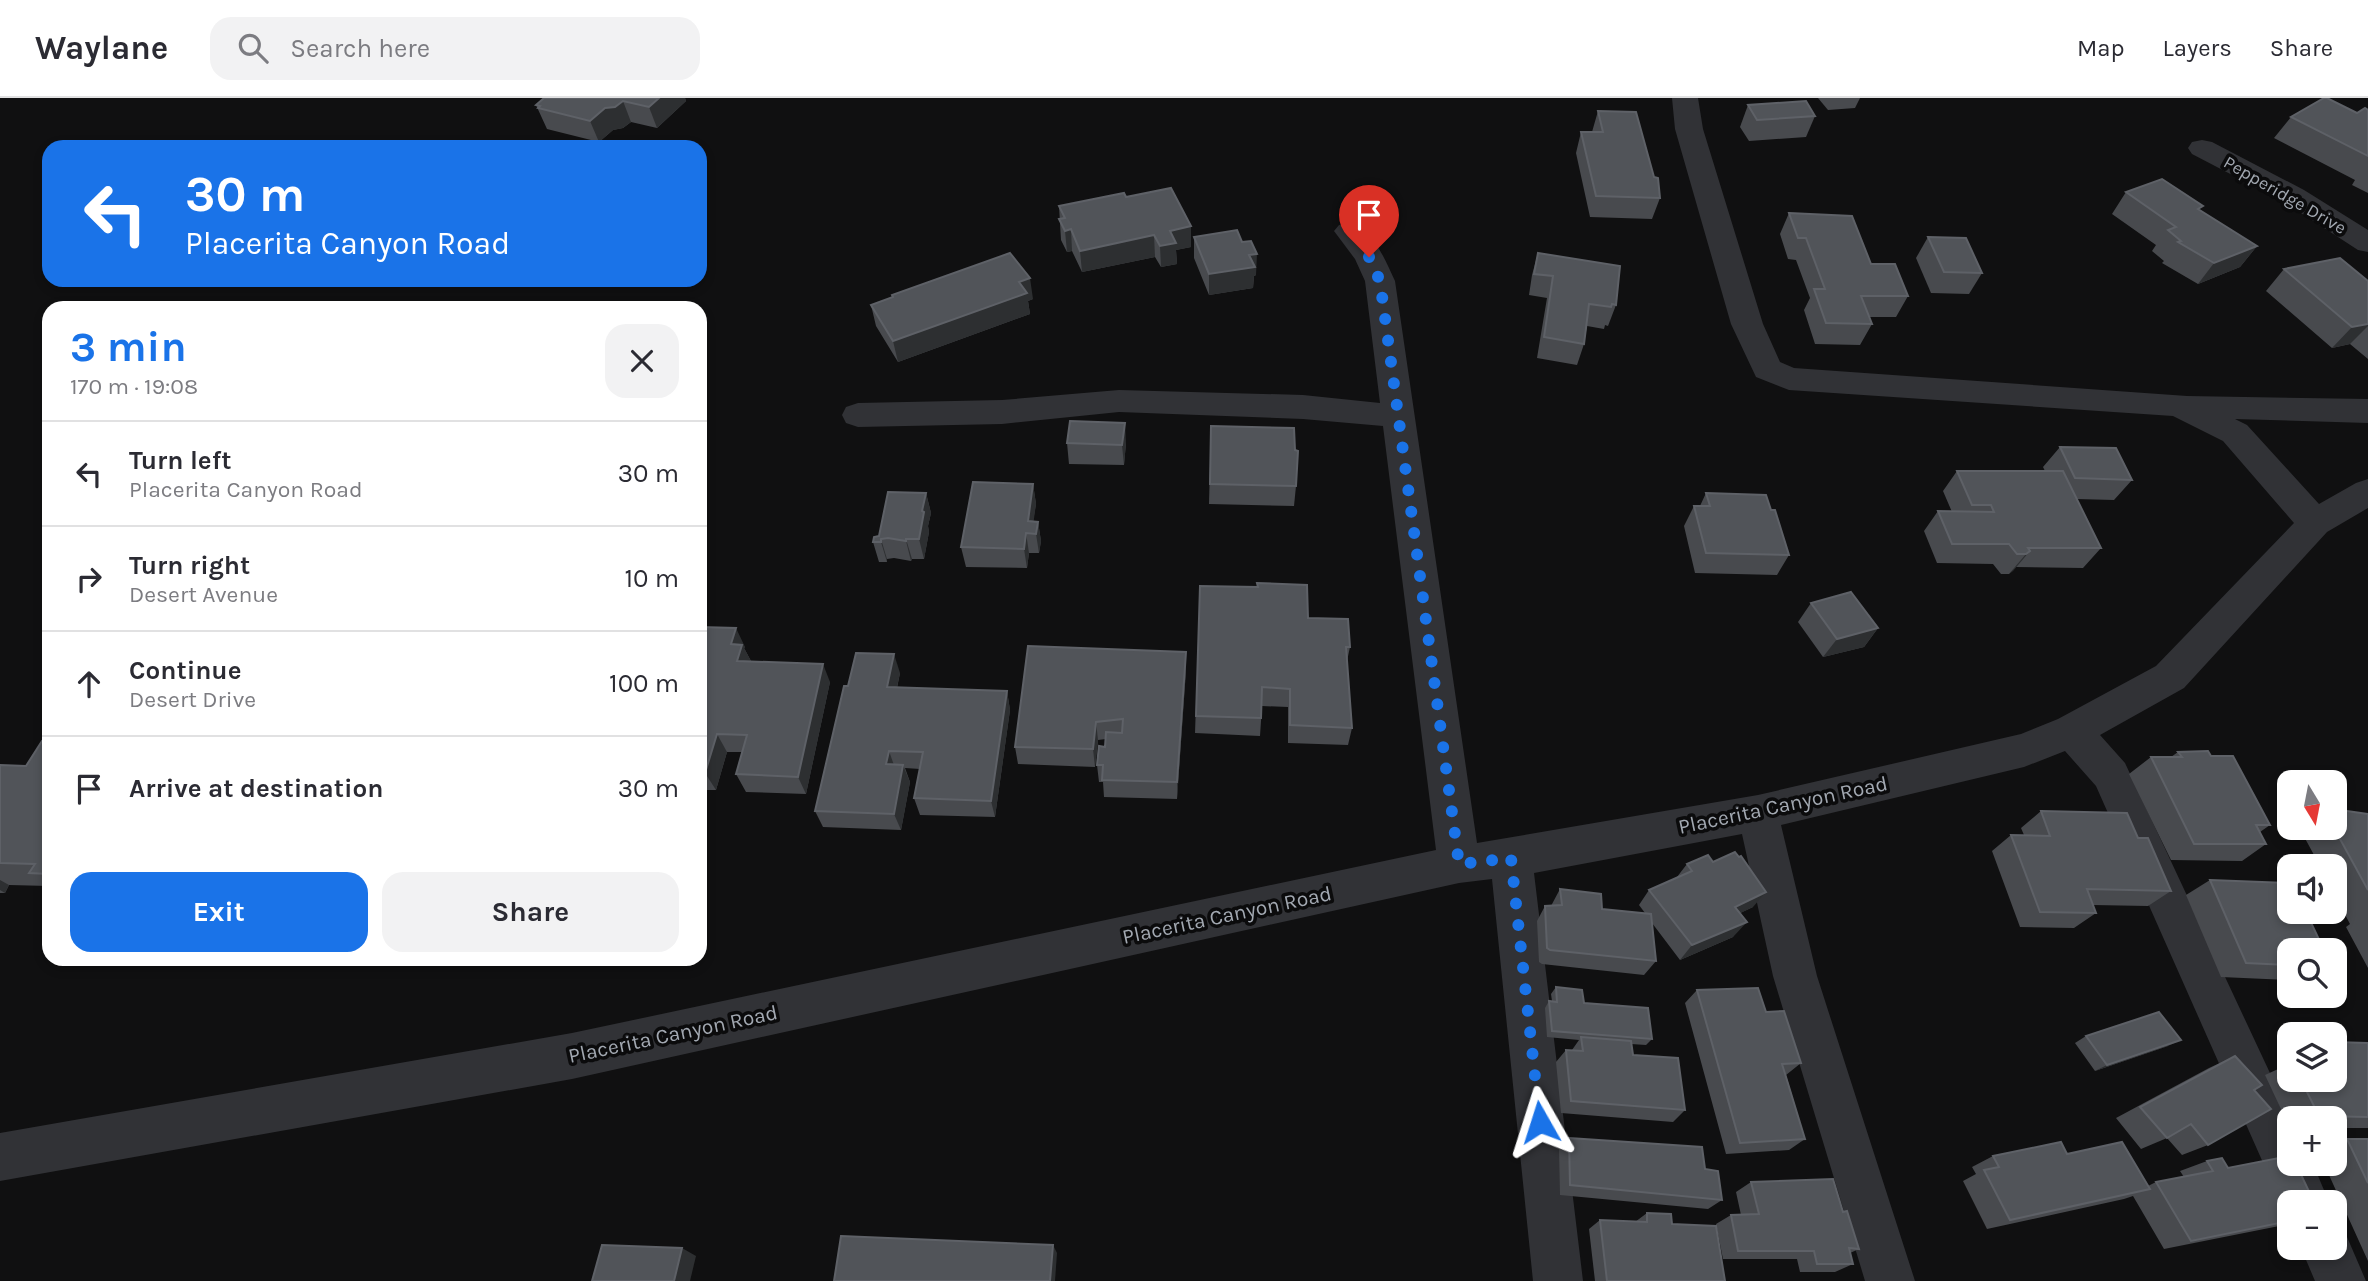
<!DOCTYPE html>
<html lang="en">
<head>
<meta charset="utf-8">
<style>
  :root { --surface:#fff; --page:#f2f2f3; --text:#2b2b33; --muted:#7c7c81; --line:#e1e1e2; --accent:#1a73e8 }
  body { margin:0; font-family:Karla,sans-serif; background:var(--page); color:var(--text); height:100vh; display:flex; flex-direction:column; font-size:26px; white-space:nowrap }
  * { box-sizing:border-box; margin:0 }
  p { font-size:23px; color:var(--muted) }
  .icon { flex:none; width:38px; height:38px; fill:none; stroke:currentColor; stroke-width:2; stroke-linecap:round; stroke-linejoin:round }
  .map { position:relative; flex:1; overflow:hidden }
  .details { position:absolute; left:42px; top:203px; width:665px; height:665px; display:flex; flex-direction:column; background:var(--surface); border-radius:21px; box-shadow:0 4px 10px #0003 }
  .details>* { flex:none }
  .guide { position:absolute; left:42px; top:42px; width:665px; height:147px; border-radius:21px; box-shadow:0 4px 10px #0003; background:#1a73e8; color:#fff; overflow:hidden }
  .needle { width:46px; rotate:170deg }
  .fabs { position:absolute; left:2277px; top:672px; display:grid; gap:14px }
  .fabs a { display:grid; place-items:center; width:70px; height:70px; border-radius:14px; background:var(--surface); box-shadow:0 4px 10px #0003; font-size:35px }
  .pin { position:absolute; display:grid; place-items:center; width:60px; height:60px; color:#fff; margin:-72px -30px; border-radius:50% 50% 50% 0; rotate:-45deg; box-shadow:0 0 7px #0007 }
  .pin .icon { rotate:45deg }
  .me { position:absolute; width:77px; margin:-38px; rotate:354deg; stroke-linejoin:round; filter:drop-shadow(0 0 5px #0008) }
  .turn { display:flex; align-items:center; gap:24px; height:147px; padding:0 28px; font-size:32px }
  .turn .icon { width:91px; height:91px; stroke-width:2.5 }
  .turn b { display:block; font-size:49px; line-height:60px }
  .round { display:grid; place-items:center; flex:none; width:74px; height:74px; border-radius:21px; background:var(--page) }
  .head { display:flex; align-items:center; justify-content:space-between; height:119px; padding:0 28px }
  h1 { font-size:42px; font-weight:700; line-height:52px; color:var(--accent) }
  .button { display:flex; gap:14px; margin-top:auto; padding:14px 28px }
  .button a { flex:1; height:80px; border-radius:21px; background:var(--accent); color:#fff; font-size:28px; font-weight:700; line-height:80px; text-align:center }
  .button a+a { background:var(--page); color:var(--text) }
  ul { padding:0; list-style:none }
  li { display:flex; align-items:center; gap:21px; height:105px; padding:0 28px; border-top:2px solid var(--line) }
  li div { flex:1 }
  li b { display:block; font-size:26px }
  li em { font-style:normal }
  header { display:flex; align-items:center; gap:42px; box-sizing:border-box; height:98px; padding:0 35px; background:var(--surface); border-bottom:2px solid var(--line) }
  header strong { font-size:33px }
  nav { display:flex; gap:38px; margin-inline-start:auto; font-size:24px }
  .search { width:490px; height:63px; background:var(--page); display:flex; align-items:center; gap:18px; box-sizing:border-box; padding:0 24px; border-radius:21px; color:var(--muted); font-size:26px }
  .map>svg:first-child { display:block }
  .lines { fill:none; stroke-linecap:round; stroke-linejoin:round }
  .minor { fill:#313236; fill-rule:evenodd }
  .wall { fill:#484a4e }
  .shaded-wall { fill:#2d2f31 }
  .building { fill:#515459; stroke:#5e6167; stroke-width:2 }
  .route { stroke:#1a73e8; stroke-width:12; stroke-dasharray:0 21.6 }
  .labels { text-anchor:middle; stroke-width:7; stroke-linejoin:round; paint-order:stroke }
  .far-street-label { font-size:18px; fill:#a2a8b1; stroke:#0b0b0c }
  .street-label { font-size:21px; fill:#a2a8b1; stroke:#0b0b0c }
</style>
</head>
<body>
<header>
<strong>Waylane</strong>
<div class="search"><svg class="icon" aria-label="search" viewBox="0 0 24 24"><circle cx="10" cy="10" r="6"/><path d="M15 15l6 6"/></svg>Search here</div>
<nav><a>Map</a><a>Layers</a><a>Share</a></nav>
</header>
<div class="map">
<svg width="2368" height="1183" viewBox="0 0 2368 1183">
  <rect width="100%" height="100%" fill="#101011"/>
  <g class="lines">
    <!-- minor -->
    <g class="minor">
      <path d="M1672,0H1698L1703,31L1763,226L1780,264L1794,270L2187,298L2368,301V325L2235,321L2247,327L2319,406L2356,385L2368,381V410L2327,434L2184,590L2100,637L2125,665L2291,1020H2289V1066H2313L2329,1104H2289L2288,1121L2096,688L2065,653L2024,669L1781,727L1817,878L1915,1183H1865L1773,878L1742,736L1534,775L1583,1183H1533L1492,781L1459,785L572,981L0,1083V1035L572,935L1436,752L1383,328L1303,321L1119,314L1002,326L858,329L846,325L842,317L846,309L858,305L1002,302L1119,292L1303,297L1380,305L1365,183L1355,161L1334,133L1339,127C1369,119 1384,160 1395,183L1477,745L1758,697L2021,636L2058,621L2156,568L2294,425L2223,343L2173,318L1789,292L1756,279L1731,226L1675,31Z"/>
      <polygon points="2202,42 2212,44 2304,92 2368,132 2368,154 2358,152 2284,104 2192,56 2188,50 2192,44"/>
      <polygon points="2334,1129 2344,1132 2366,1183 2315,1183 2301,1150 2334,1150"/>
    </g>
  </g>
  <!-- wall -->
  <g class="wall">
    <polygon points="544,0 685,0 686,3 657,30 631,24 623,30 613,32 599,44 547,31 536,7"/>
    <polygon points="1818,0 1860,0 1855,10 1828,12"/>
    <polygon points="1748,7 1815,18 1806,39 1749,43 1740,29"/>
    <polygon points="2368,12 2368,95 2352,87 2355,82 2274,40 2291,19 2357,15"/>
    <polygon points="1598,13 1660,100 1652,121 1590,119 1576,55 1581,34 1592,34"/>
    <polygon points="2126,94 2200,112 2257,148 2240,169 2198,186 2162,165 2164,163 2152,153 2156,147 2112,116"/>
    <polygon points="1126,99 1191,128 1191,149 1176,152 1177,166 1161,169 1155,159 1082,174 1072,153 1067,154 1061,142 1059,108"/>
    <polygon points="1789,115 1871,166 1908,198 1896,219 1869,219 1872,226 1860,247 1815,246 1804,212 1810,200 1796,162 1788,161 1780,136"/>
    <polygon points="1194,139 1256,177 1254,178 1253,190 1209,197 1194,160"/>
    <polygon points="1928,139 1982,175 1969,196 1931,195 1916,160"/>
    <polygon points="1538,155 1616,207 1608,228 1605,227 1604,231 1587,228 1584,246 1577,267 1537,260 1547,200 1529,197 1532,177"/>
    <polygon points="2284,171 2368,183 2368,261 2350,246 2332,250 2266,193"/>
    <polygon points="892,197 1033,201 1028,203 1030,216 898,264 876,228 871,207 892,199"/>
    <polygon points="1211,328 1296,388 1294,408 1209,406"/>
    <polygon points="1067,345 1126,345 1124,367 1069,366"/>
    <polygon points="2060,349 2132,382 2114,402 2076,401 2101,450 2083,470 2016,469 2009,476 2001,476 1993,466 1937,465 1924,433 1938,413 1952,414 1943,393 1957,373 2045,373 2043,369"/>
    <polygon points="1033,386 1036,406 1033,423 1038,424 1041,443 1039,455 1029,455 1027,470 966,469 961,449"/>
    <polygon points="926,395 931,415 928,428 929,434 924,461 912,461 911,463 894,460 887,461 887,464 879,464 873,444"/>
    <polygon points="1706,395 1771,412 1789,457 1777,477 1695,475 1684,428 1694,408 1700,408"/>
    <polygon points="1257,485 1350,549 1347,563 1352,630 1348,647 1288,645 1288,609 1262,608 1260,638 1195,635 1200,488 1257,489"/>
    <polygon points="1811,505 1878,530 1864,549 1823,559 1798,524"/>
    <polygon points="700,529 745,549 744,550 751,563 830,584 806,696 746,694 736,676 742,654 727,654 716,692 700,692"/>
    <polygon points="1186,572 1177,701 1104,699 1103,684 1099,684 1097,667 1105,649 1106,641 1098,642 1095,669 1018,666 1015,649"/>
    <polygon points="900,575 897,590 1007,593 1010,612 995,719 920,717 914,700 920,671 905,670 910,684 901,732 823,729 815,713 848,588"/>
    <polygon points="49,643 49,788 9,787 5,795 0,795 0,667 26,668"/>
    <polygon points="2178,654 2211,658 2270,727 2260,734 2266,746 2242,763 2171,762 2129,676 2151,659 2171,659"/>
    <polygon points="2340,712 2368,716 2368,870 2346,829 2350,826 2334,796 2334,768 2320,768 2301,733 2306,730 2334,730 2334,716"/>
    <polygon points="2041,713 2171,793 2148,808 2093,807 2096,815 2074,830 2020,829 1992,753 2011,737 2024,737 2021,730"/>
    <polygon points="1713,764 1753,809 1740,815 1733,839 1680,862 1652,825 1656,863 1644,877 1542,866 1539,864 1537,823 1545,808 1551,808 1560,791 1602,811 1645,815 1639,807 1649,792 1677,779 1687,766"/>
    <polygon points="2210,782 2289,852 2289,882 2221,879 2186,797"/>
    <polygon points="1556,889 1652,941 1646,947 1631,946 1633,957 1685,1012 1673,1024 1561,1015 1556,964 1566,952 1572,952 1579,942 1547,939 1545,910 1549,903 1552,903 1551,896"/>
    <polygon points="1697,892 1766,914 1801,965 1786,977 1805,1041 1789,1052 1726,1056 1685,905"/>
    <polygon points="2086,938 2168,948 2095,973 2075,945"/>
    <polygon points="2368,945 2368,1030 2334,1030 2334,1020 2289,1020 2289,1028 2265,977 2287,967 2283,957 2289,954 2289,982 2334,982"/>
    <polygon points="2235,958 2254,992 2208,1047 2182,1057 2167,1040 2141,1051 2116,1020 2209,970"/>
    <polygon points="1569,1040 1705,1071 1722,1102 1708,1111 1560,1097 1559,1050"/>
    <polygon points="2347,1041 2368,1041 2368,1163 2324,1066 2334,1066 2334,1045"/>
    <polygon points="2067,1056 2148,1088 2156,1084 2184,1079 2180,1073 2207,1063 2228,1070 2289,1104 2289,1126 2164,1151 2133,1098 2124,1101 1987,1131 1963,1083 1976,1076 1972,1069 1993,1058"/>
    <polygon points="1751,1084 1843,1114 1859,1151 1850,1155 1853,1166 1835,1174 1800,1174 1797,1161 1723,1161 1716,1126 1731,1117 1741,1117 1736,1094"/>
    <polygon points="1647,1115 1672,1126 1725,1183 1595,1183 1589,1131 1600,1122 1635,1124"/>
  </g>
  <!-- shaded-wall -->
  <g class="shaded-wall">
    <polygon points="659,0 685,0 686,3 657,30 649,9"/>
    <polygon points="623,3 631,24 623,30 613,32 599,44 590,23 605,10"/>
    <polygon points="1191,128 1191,149 1176,152 1177,166 1161,169 1160,148 1170,133"/>
    <polygon points="1071,131 1072,153 1067,154 1065,133"/>
    <polygon points="1154,137 1155,159 1082,174 1080,153"/>
    <polygon points="2257,148 2240,169 2198,186 2214,165"/>
    <polygon points="1257,156 1256,177 1254,178 1253,190 1209,197 1209,176 1249,157"/>
    <polygon points="1030,180 1033,201 1028,203 1030,216 898,264 893,243"/>
    <polygon points="2368,226 2368,228 2350,246 2332,250 2352,229"/>
    <polygon points="1125,325 1126,345 1124,367 1122,347"/>
    <polygon points="1033,386 1036,406 1032,435 1028,423"/>
    <polygon points="926,395 931,415 928,428 929,434 924,461 919,441 922,413"/>
    <polygon points="1038,424 1041,443 1039,455 1036,436"/>
    <polygon points="1026,435 1029,455 1027,470 1024,451"/>
    <polygon points="881,441 887,461 887,464 881,444"/>
    <polygon points="906,441 912,461 911,463 906,443"/>
    <polygon points="2030,453 2013,473 2009,476 2026,456"/>
    <polygon points="736,530 745,549 744,550 752,565 737,563 731,546"/>
    <polygon points="1878,530 1864,549 1823,559 1837,541"/>
    <polygon points="1186,554 1186,572 1177,701 1177,684"/>
    <polygon points="894,556 900,575 893,607 887,589"/>
    <polygon points="823,566 830,584 806,696 798,679"/>
    <polygon points="1007,593 1010,612 995,719 991,703"/>
    <polygon points="1096,624 1098,642 1095,669 1093,651"/>
    <polygon points="717,636 727,654 716,692 705,675"/>
    <polygon points="889,653 895,670 886,666"/>
    <polygon points="903,667 910,684 901,732 894,716"/>
    <polygon points="0,782 9,787 5,795 0,792"/>
    <polygon points="1766,794 1753,809 1722,824 1735,809"/>
    <polygon points="1747,824 1733,839 1680,862 1692,847"/>
    <polygon points="2181,942 2168,948 2095,973 2107,967"/>
    <polygon points="1053,1147 1057,1155 1055,1183 1050,1183"/>
    <polygon points="682,1150 696,1158 690,1183 674,1183"/>
  </g>
  <!-- building -->
  <g class="building">
    <polygon points="544,0 659,0 649,9 623,3 615,9 605,10 590,23 538,10 540,8 536,7"/>
    <polygon points="2324,0 2327,0 2357,15 2365,10 2368,12 2368,58 2291,19"/>
    <polygon points="1806,3 1815,18 1757,22 1748,7"/>
    <polygon points="1598,13 1636,14 1654,79 1658,80 1660,100 1596,98 1581,34 1603,34"/>
    <polygon points="2162,81 2203,108 2198,111 2257,148 2214,165 2178,144 2181,143 2168,132 2176,129 2126,94"/>
    <polygon points="1171,90 1191,128 1170,133 1176,145 1160,148 1154,137 1080,153 1071,131 1065,133 1059,121 1065,120 1059,108 1124,95 1126,99"/>
    <polygon points="1789,115 1852,118 1871,166 1895,166 1908,198 1861,198 1872,226 1826,225 1814,191 1825,191 1806,140 1798,140"/>
    <polygon points="1237,132 1242,144 1251,143 1257,156 1249,157 1255,169 1209,176 1194,139"/>
    <polygon points="1928,139 1966,140 1982,175 1944,174"/>
    <polygon points="1010,155 1030,180 1019,184 1027,195 893,243 871,207 893,199 892,197"/>
    <polygon points="1538,155 1620,168 1616,207 1612,206 1611,209 1589,206 1584,246 1544,239 1553,178 1534,176"/>
    <polygon points="2340,160 2368,183 2368,226 2352,229 2284,171"/>
    <polygon points="1070,323 1125,325 1122,347 1067,345"/>
    <polygon points="1211,328 1294,330 1295,352 1298,353 1296,388 1210,386"/>
    <polygon points="2060,349 2116,350 2132,382 2075,380"/>
    <polygon points="1957,373 2063,373 2101,450 2028,450 2030,453 2026,456 2017,456 2009,446 1952,446 1938,413 1994,414 1991,407 1972,407"/>
    <polygon points="973,384 1033,386 1028,423 1038,424 1036,436 1026,435 1024,451 961,449"/>
    <polygon points="888,394 926,395 922,413 924,414 919,441 906,441 906,443 888,440 881,441 881,444 873,444 874,439 879,438"/>
    <polygon points="1706,395 1766,397 1771,412 1775,412 1789,457 1706,455 1694,408 1710,408"/>
    <polygon points="1257,485 1307,487 1308,520 1348,521 1350,549 1346,549 1352,630 1290,627 1290,591 1262,589 1261,620 1196,618 1200,488 1258,489"/>
    <polygon points="1851,494 1878,530 1837,541 1811,505"/>
    <polygon points="700,529 736,530 731,546 742,547 737,563 823,566 798,679 736,676 747,637 717,636 705,675 700,675"/>
    <polygon points="1028,548 1186,554 1177,684 1102,682 1103,667 1097,667 1099,648 1105,649 1106,634 1122,635 1123,621 1096,624 1093,651 1015,649"/>
    <polygon points="856,555 894,556 887,589 1007,593 991,703 914,700 923,654 889,653 886,666 903,667 894,716 815,713 844,588 848,588"/>
    <polygon points="42,643 49,643 49,776 29,775 35,766 0,765 0,667 26,668"/>
    <polygon points="2208,653 2211,658 2233,658 2270,727 2256,727 2266,746 2194,746 2151,659 2182,659 2178,654"/>
    <polygon points="2340,712 2368,716 2368,792 2334,730 2334,716 2338,716"/>
    <polygon points="2041,713 2127,715 2138,740 2148,740 2171,793 2087,791 2096,815 2040,814 2011,737 2050,738"/>
    <polygon points="1735,754 1739,759 1741,758 1766,794 1735,809 1747,824 1692,847 1649,792 1692,773 1687,766 1708,757 1713,764"/>
    <polygon points="2210,782 2289,785 2289,814 2306,814 2324,852 2289,852 2289,867 2246,865"/>
    <polygon points="1560,791 1601,796 1602,811 1651,816 1656,863 1550,852 1547,850 1545,808 1562,807"/>
    <polygon points="1556,889 1582,892 1584,905 1648,910 1652,941 1552,933 1549,903 1557,904"/>
    <polygon points="1758,890 1766,914 1784,913 1801,965 1782,966 1805,1041 1740,1045 1697,892"/>
    <polygon points="2159,914 2181,942 2107,967 2086,938"/>
    <polygon points="1581,939 1631,943 1633,957 1678,960 1685,1012 1571,1003 1566,952 1583,953"/>
    <polygon points="2334,944 2368,945 2368,1019 2319,1018 2301,982 2334,982"/>
    <polygon points="2235,958 2262,987 2254,992 2271,1011 2208,1047 2191,1026 2167,1040 2140,1009"/>
    <polygon points="1569,1040 1702,1049 1705,1071 1718,1073 1722,1102 1570,1087"/>
    <polygon points="2347,1041 2368,1041 2368,1085"/>
    <polygon points="2061,1044 2067,1056 2122,1044 2150,1091 2010,1122 1984,1072 1999,1069 1993,1058"/>
    <polygon points="2289,1058 2289,1066 2296,1066 2314,1104 2289,1104 2289,1123 2191,1143 2156,1084 2213,1073 2207,1063 2222,1060 2228,1070"/>
    <polygon points="1833,1081 1843,1114 1847,1113 1859,1151 1849,1150 1853,1166 1817,1166 1814,1153 1738,1153 1731,1117 1759,1116 1751,1084"/>
    <polygon points="1647,1115 1671,1116 1672,1126 1716,1128 1725,1183 1607,1183 1600,1122 1647,1124"/>
    <polygon points="841,1138 1053,1147 1050,1183 834,1183"/>
    <polygon points="602,1147 682,1150 674,1183 592,1183"/>
  </g>
  <g class="lines">
    <!-- route -->
    <polyline class="route" points="1369,159 1380,183 1459,766 1511,760 1540,1024"/>
  </g>
  <g class="labels">
    <!-- far-street labels -->
    <g class="far-street-label">
      <text transform="translate(2285 97) rotate(30)" y="6">Pepperidge Drive</text>
    </g>
    <!-- street labels -->
    <g class="street-label">
      <text transform="translate(1783 707) rotate(-12)" y="7">Placerita Canyon Road</text>
      <text transform="translate(1227 817) rotate(-12)" y="7">Placerita Canyon Road</text>
      <text transform="translate(673 936) rotate(-12)" y="7">Placerita Canyon Road</text>
    </g>
  </g>
</svg>
<div class="fabs">
<a><svg class="needle" viewBox="-14 -14 28 28"><path d="M0-13l5 13h-10z" fill="#e53935"/><path d="M0 13l5-13h-10z" fill="#7c7c81"/></svg></a>
<a><svg class="icon" aria-label="sound" viewBox="0 0 24 24"><path d="M4 9h4l5-4v14l-5-4H4zM17 9q2 3 0 6"/></svg></a>
<a><svg class="icon" aria-label="search" viewBox="0 0 24 24"><circle cx="10" cy="10" r="6"/><path d="M15 15l6 6"/></svg></a>
<a><svg class="icon" aria-label="layers" viewBox="0 0 24 24"><path d="M12 4l9 5-9 5-9-5zM3 14l9 5 9-5"/></svg></a>
<a>+</a>
<a>−</a>
</div>
<div class="pin" style="left:1369px;top:159px;background:#d93025"><svg class="icon" aria-label="arrive" viewBox="0 0 24 24"><path d="M6 21V4h12l-3 4 3 4H6"/></svg></div>
<svg class="me" style="left:1540px;top:1024px" viewBox="-20 -20 40 40"><path d="M0-17L14 15 0 8-14 15z" fill="#1a73e8" stroke="#fff" stroke-width="4"/></svg>
<div class="guide">
<div class="turn"><svg class="icon" aria-label="left" viewBox="0 0 24 24"><path d="M17 20v-9H6M10 6l-5 5 5 5"/></svg><div><b>30 m</b>Placerita Canyon Road</div></div>
</div>
<section class="details">
<div class="head"><div><h1>3 min</h1><p>170 m · 19:08</p></div><a class="round"><svg class="icon" aria-label="close" viewBox="0 0 24 24"><path d="M6 6l12 12M18 6L6 18"/></svg></a></div>
<ul>
<li><svg class="icon" aria-label="left" viewBox="0 0 24 24"><path d="M17 20v-9H6M10 6l-5 5 5 5"/></svg><div><b>Turn left</b><p>Placerita Canyon Road</p></div><em>30 m</em></li>
<li><svg class="icon" aria-label="right" viewBox="0 0 24 24"><path d="M7 20v-9h11M14 6l5 5-5 5"/></svg><div><b>Turn right</b><p>Desert Avenue</p></div><em>10 m</em></li>
<li><svg class="icon" aria-label="ahead" viewBox="0 0 24 24"><path d="M12 20V5M6 11l6-6 6 6"/></svg><div><b>Continue</b><p>Desert Drive</p></div><em>100 m</em></li>
<li><svg class="icon" aria-label="arrive" viewBox="0 0 24 24"><path d="M6 21V4h12l-3 4 3 4H6"/></svg><div><b>Arrive at destination</b></div><em>30 m</em></li>
</ul>
<div class="button"><a>Exit</a><a>Share</a></div>
</section>
</div>
</body>
</html>
